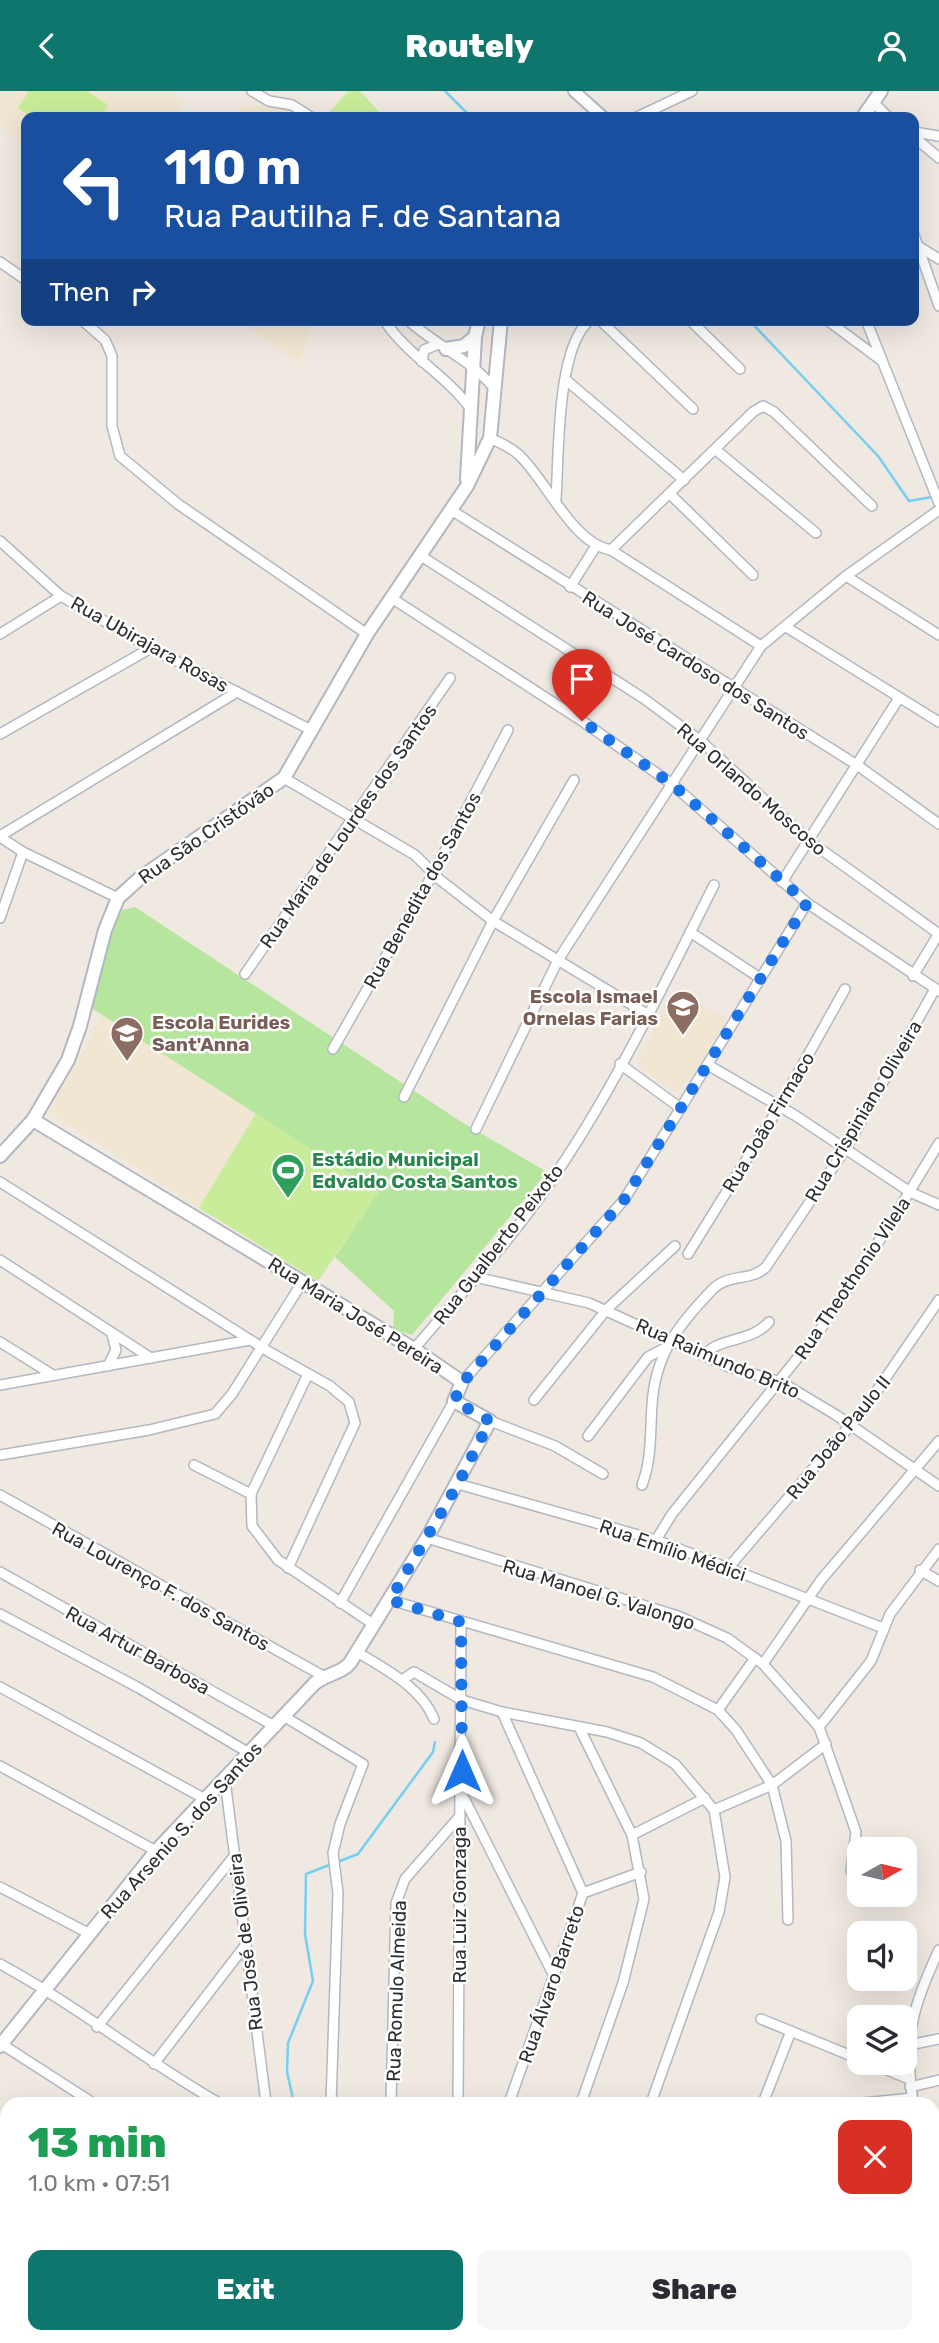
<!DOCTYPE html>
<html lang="en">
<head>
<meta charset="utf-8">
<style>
  :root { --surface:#fff; --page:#f7f7f7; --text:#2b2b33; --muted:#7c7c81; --accent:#0f766e }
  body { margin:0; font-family:Rubik,sans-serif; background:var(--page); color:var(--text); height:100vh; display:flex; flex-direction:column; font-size:26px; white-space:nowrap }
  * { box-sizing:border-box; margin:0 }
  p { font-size:23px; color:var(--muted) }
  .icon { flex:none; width:38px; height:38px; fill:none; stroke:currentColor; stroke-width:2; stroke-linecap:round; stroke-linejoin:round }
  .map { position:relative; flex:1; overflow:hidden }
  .side { position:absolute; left:0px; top:2006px; width:940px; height:247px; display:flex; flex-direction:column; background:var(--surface); border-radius:21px 21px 0 0; box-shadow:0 7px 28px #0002 }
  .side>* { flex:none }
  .banner { position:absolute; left:21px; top:21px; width:898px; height:214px; border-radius:14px; box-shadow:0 7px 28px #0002; background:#1a4fa0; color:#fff; overflow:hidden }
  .needle { width:46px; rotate:82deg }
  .tools { position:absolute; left:847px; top:1746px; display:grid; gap:14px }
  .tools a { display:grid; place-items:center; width:70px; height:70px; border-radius:14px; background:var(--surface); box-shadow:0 7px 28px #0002; font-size:35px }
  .pin { position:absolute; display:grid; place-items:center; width:60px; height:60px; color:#fff; margin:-72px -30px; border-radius:50% 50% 50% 0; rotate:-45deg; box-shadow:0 0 7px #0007 }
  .pin .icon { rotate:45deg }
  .me { position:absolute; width:77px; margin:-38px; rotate:0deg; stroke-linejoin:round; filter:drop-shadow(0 0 5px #0008) }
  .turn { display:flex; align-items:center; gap:24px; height:147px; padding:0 28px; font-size:32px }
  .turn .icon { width:91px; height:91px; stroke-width:2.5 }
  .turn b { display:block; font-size:49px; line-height:60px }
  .then { display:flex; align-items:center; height:66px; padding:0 28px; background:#0003; gap:14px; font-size:26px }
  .round { display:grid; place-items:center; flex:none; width:74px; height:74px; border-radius:14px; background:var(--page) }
  .summary { display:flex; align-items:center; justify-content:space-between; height:119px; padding:0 28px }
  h1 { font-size:42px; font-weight:800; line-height:52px; color:#1e9e55 }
  .button { display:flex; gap:14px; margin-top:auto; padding:14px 28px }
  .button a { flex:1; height:80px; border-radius:14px; background:var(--accent); color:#fff; font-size:28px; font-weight:800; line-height:80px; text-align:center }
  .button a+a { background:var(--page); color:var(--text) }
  header { display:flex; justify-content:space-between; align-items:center; height:91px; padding:0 28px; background:var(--accent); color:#fff; font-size:32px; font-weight:800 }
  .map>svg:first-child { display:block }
  .education { fill:#f0e6d1 }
  .green { fill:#b6e59e }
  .pitch { fill:#c9ec9a }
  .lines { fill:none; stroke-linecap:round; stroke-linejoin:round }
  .stream { stroke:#75cff0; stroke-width:2.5 }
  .minor-casing { stroke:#b4b7c1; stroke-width:12 }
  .tertiary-casing { stroke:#b4b7c1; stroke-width:14 }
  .secondary-casing { stroke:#b4b7c1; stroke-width:16 }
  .minor { stroke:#fff; stroke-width:9 }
  .tertiary { stroke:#fff; stroke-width:10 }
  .secondary { stroke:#fff; stroke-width:12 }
  .route { stroke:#1a73e8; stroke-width:12; stroke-dasharray:0 21.6 }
  .labels { text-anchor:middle; stroke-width:5; stroke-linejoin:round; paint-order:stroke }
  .street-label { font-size:19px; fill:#2e2e2e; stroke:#fff }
  .education-label { font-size:19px; font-weight:bold; fill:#785e54; stroke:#fff; text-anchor:end }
  .leisure-label { font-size:19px; font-weight:bold; fill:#27864d; stroke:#fff; text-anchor:start }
</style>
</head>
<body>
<header><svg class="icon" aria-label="back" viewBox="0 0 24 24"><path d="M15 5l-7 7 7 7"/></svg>Routely<svg class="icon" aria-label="person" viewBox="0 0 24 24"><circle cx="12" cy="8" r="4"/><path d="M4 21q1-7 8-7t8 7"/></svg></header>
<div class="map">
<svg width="939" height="2252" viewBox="0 0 939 2252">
  <rect width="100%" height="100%" fill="#efe9e1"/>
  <!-- education -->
  <g class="education">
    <polygon points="0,0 173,0 175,9 181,9 182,22 189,26 26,26 26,49 11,46 4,38 0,30"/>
    <polygon points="243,14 286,18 302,26 235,26"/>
    <polygon points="247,229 312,229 300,273 247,235"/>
    <polygon points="675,900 727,927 692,986 674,1002 639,975 639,965"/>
    <polygon points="103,923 256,1022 199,1117 49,1021"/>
  </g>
  <!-- green -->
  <polygon class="green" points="135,816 460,1030 547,1081 412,1244 393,1238 394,1220 335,1166 378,1101 85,913 110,822"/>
  <!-- pitch -->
  <g class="pitch">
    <polygon points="29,0 87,0 108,14 100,26 32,26 18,17"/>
    <polygon points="348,0 360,0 384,26 334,26 330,21"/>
    <polygon points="256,1022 378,1102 318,1190 199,1117"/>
  </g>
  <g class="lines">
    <!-- stream -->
    <g class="stream">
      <polyline points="445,0 471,26"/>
      <polyline points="749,229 878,365 909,410 932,406"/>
      <polyline points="294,2012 287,1981 288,1952 313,1890 305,1843 306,1783 358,1763 433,1661 435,1651"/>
      <polyline points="373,2245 379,2252"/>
    </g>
    <defs>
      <g id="minor">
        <polyline points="252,0 269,10 292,14 311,26"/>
        <polyline points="874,12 888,26"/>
        <polyline points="637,26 692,0"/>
        <polyline points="914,41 939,45"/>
        <polyline points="914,46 939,67"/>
        <polyline points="914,144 939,215"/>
        <polyline points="918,155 939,168"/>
        <polyline points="0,171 26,189"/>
        <polyline points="82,229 105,249 112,265 112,335 120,365 178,413 367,543"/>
        <path d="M384,229C408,265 446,284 471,318"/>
        <path d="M408,229C435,254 470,268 493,296"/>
        <polyline points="600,229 693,318"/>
        <polyline points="690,229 740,278"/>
        <polyline points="827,229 882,270"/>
        <polyline points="866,229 939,412"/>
        <polyline points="422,271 424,259 436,254"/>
        <polyline points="566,289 684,389"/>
        <path d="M490,347C500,352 511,356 519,364C547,390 572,452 611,459L761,555"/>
        <polyline points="716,359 816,442"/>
        <polyline points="670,403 753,484"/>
        <path d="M556,408C559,366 556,256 590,229"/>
        <polyline points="451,419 857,674 939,733"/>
        <polyline points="0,450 61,505 151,557 311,639"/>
        <polyline points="611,459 753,321 763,315 774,321 872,415"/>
        <polyline points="421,465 643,607 701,650 808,749 939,843"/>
        <polyline points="846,485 939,544"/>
        <polyline points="570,496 596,455"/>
        <polyline points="393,508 582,630 672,693 807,812 939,900"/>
        <polyline points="786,536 939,631"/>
        <polyline points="0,543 61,505"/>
        <polyline points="0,643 151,557"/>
        <polyline points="284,687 415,764 439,788 493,830 647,923"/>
        <polyline points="0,745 237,601"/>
        <polyline points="0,746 23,761 118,807"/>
        <polyline points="782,791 899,607"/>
        <polyline points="0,827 23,761"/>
        <polyline points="690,841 760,887"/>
        <polyline points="245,883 450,587"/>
        <polyline points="913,885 939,842"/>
        <polyline points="333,958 433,783 508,639"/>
        <polyline points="620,973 679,1016"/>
        <polyline points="708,974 796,1025 910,1101 939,1114"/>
        <polyline points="404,1006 493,830 574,689"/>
        <polyline points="476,1038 558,869 761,555 846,485 939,419"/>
        <polyline points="0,1091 271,1262 330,1295 349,1311 355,1332 288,1477"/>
        <polyline points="688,1163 779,1016 845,898"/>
        <polyline points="0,1169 151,1267"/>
        <polyline points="475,1186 589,1212 729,1276 781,1291 836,1324 939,1395"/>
        <polyline points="0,1251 53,1284"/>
        <path d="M414,1258C460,1204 509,1151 549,1093C612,1003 664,893 714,794"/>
        <path d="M704,1265C717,1246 751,1252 769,1231"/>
        <polyline points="108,1275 116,1259 112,1243"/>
        <polyline points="308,1283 251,1403 252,1435 278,1469 373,1533"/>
        <polyline points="462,1291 624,1109 807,812"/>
        <polyline points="0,1294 250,1249"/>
        <polyline points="534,1309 607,1218 675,1155"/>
        <polyline points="490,1330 555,1355 603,1383"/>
        <polyline points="588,1345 648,1266 665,1257"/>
        <polyline points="0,1364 149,1339 215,1323 232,1303 303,1190"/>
        <polyline points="194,1374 251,1403"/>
        <polyline points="458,1393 656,1449 883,1537"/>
        <path d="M642,1394C652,1368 650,1341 652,1314C655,1263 679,1233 713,1198C729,1182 751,1191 766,1176L846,1057L935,898"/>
        <polyline points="0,1404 323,1585"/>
        <polyline points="427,1447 678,1525 727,1547 763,1573 819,1636 856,1741 851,1780"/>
        <polyline points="656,1449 672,1423 820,1239 885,1141 939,1052"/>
        <polyline points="729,1476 865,1317 939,1209"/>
        <polyline points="920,1479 939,1490"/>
        <polyline points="0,1481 276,1636"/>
        <polyline points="390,1509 653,1586 718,1619 736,1639 772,1694 786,1750 788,1829"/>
        <polyline points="340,1512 454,1310"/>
        <polyline points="0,1523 139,1597 249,1662"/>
        <path d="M357,1561C385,1578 421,1596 434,1628"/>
        <polyline points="763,1573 821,1489 939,1350"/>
        <polyline points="402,1589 414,1581 462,1609 502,1621 607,1641 641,1652 675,1673 714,1719 725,1786 719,1821 651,2012"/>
        <polyline points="0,1596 205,1708"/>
        <polyline points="718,1619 755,1567"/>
        <polyline points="502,1621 583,1802 509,2012"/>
        <polyline points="285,1626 363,1673 340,1733 333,1762 338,1802 331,2012"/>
        <polyline points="579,1636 632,1744 644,1808 623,1892 581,2012"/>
        <polyline points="819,1636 871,1570 890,1523 939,1458"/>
        <polyline points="0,1675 156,1760"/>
        <polyline points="225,1689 266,2012"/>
        <polyline points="463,1705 554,1885"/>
        <polyline points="714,1719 772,1694 826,1653"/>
        <polyline points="632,1744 705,1707"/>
        <polyline points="0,1796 88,1842"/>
        <polyline points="583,1802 641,1781"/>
        <path d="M0,1873C76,1914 144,1969 219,2012"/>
        <polyline points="761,1928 859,1968"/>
        <polyline points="97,1936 235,1764"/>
        <polyline points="0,1952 93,2012"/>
        <polyline points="909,1954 939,1948"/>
        <polyline points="871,1972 909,1988"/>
        <polyline points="154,1973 244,1856"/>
        <polyline points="910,1996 939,1989"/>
        <polyline points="391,2012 396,1812 405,1788 460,1725"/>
        <polyline points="458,2012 461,1531"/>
        <polyline points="763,2012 791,1940"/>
        <polyline points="863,2012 912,2007"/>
        <path d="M913,2012C904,1947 911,1918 939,1859"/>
        <polyline points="0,2033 7,2038"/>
        <polyline points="0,2109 7,2114"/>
        <polyline points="0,2191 7,2196"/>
        <polyline points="933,2221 934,2252"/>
        <polyline points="82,2245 92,2252"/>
        <polyline points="198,2245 208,2252"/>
        <polyline points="319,2245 330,2252"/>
        <polyline points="429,2245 434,2252"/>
        <polyline points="139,2252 144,2245"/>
        <polyline points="398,2252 403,2245"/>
        <polyline points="499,2252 501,2245"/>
        <polyline points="566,2252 568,2245"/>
        <polyline points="634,2252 636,2247"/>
      </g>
      <polyline id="tertiary" points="574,0 603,26"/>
      <g id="secondary">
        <polyline points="863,26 881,0"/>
        <polyline points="446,258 464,255 475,246"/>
        <polyline points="467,388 475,246 479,229"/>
        <polyline points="0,1065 33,1029 68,969 80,935 105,839 118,807 140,787 284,687 367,543 467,395 490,347 501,229"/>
        <path d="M0,1955L156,1760L314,1593C325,1583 341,1583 350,1572L427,1447L490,1330L454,1310L462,1291L414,1258L33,1029"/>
      </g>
    </defs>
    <!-- minor casing -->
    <use href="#minor" class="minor-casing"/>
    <!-- tertiary casing -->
    <use href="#tertiary" class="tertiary-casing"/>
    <!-- secondary casing -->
    <use href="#secondary" class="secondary-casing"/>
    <!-- minor -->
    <use href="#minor" class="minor"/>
    <!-- tertiary -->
    <use href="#tertiary" class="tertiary"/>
    <!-- secondary -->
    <use href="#secondary" class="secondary"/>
  </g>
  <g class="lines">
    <!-- route -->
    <polyline class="route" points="462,1680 461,1531 390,1509 458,1393 490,1330 454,1310 463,1291 624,1109 807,812 672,693 582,630"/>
  </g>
  <!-- icons -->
  <defs>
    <symbol id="school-pin" viewBox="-11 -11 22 30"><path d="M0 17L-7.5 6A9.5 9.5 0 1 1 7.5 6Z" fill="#8d6e63" stroke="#fff"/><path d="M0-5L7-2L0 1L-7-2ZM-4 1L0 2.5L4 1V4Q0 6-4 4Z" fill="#fff"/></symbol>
    <symbol id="stadium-pin" viewBox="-11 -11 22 30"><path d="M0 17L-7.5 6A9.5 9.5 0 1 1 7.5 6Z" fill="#2e9e5b" stroke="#fff"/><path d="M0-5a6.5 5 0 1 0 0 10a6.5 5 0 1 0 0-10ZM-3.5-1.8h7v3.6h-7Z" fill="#fff"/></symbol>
  </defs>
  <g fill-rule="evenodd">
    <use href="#school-pin" x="664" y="897" width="38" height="52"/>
    <use href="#school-pin" x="108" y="923" width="38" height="52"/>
    <use href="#stadium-pin" x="269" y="1060" width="38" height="52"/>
  </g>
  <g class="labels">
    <!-- street labels -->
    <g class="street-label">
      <text transform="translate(150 553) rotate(29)" y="7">Rua Ubirajara Rosas</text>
      <text transform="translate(696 574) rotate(32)" y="7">Rua José Cardoso dos Santos</text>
      <text transform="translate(752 698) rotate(41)" y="7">Rua Orlando Moscoso</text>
      <text transform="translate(348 735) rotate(-55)" y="7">Rua Maria de Lourdes dos Santos</text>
      <text transform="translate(206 742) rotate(-35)" y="7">Rua São Cristóvão</text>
      <text transform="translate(422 799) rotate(-61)" y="7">Rua Benedita dos Santos</text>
      <text transform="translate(863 1020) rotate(-59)" y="7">Rua Crispiniano Oliveira</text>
      <text transform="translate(768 1031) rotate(-59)" y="7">Rua João Firmaco</text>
      <text transform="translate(498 1153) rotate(-52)" y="7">Rua Gualberto Peixoto</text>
      <text transform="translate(852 1187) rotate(-56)" y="7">Rua Theothonio Vilela</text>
      <text transform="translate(356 1224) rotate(32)" y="7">Rua Maria José Pereira</text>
      <text transform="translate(718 1267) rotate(23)" y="7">Rua Raimundo Brito</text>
      <text transform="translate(838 1346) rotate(-51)" y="7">Rua João Paulo II</text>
      <text transform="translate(673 1459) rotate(19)" y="7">Rua Emílio Médici</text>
      <text transform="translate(161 1495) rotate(29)" y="7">Rua Lourenço F. dos Santos</text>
      <text transform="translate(599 1503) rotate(17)" y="7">Rua Manoel G. Valongo</text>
      <text transform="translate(138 1559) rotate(29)" y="7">Rua Artur Barbosa</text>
      <text transform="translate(181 1739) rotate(-48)" y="7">Rua Arsenio S. dos Santos</text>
      <text transform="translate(459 1814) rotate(-90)" y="7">Rua Luiz Gonzaga</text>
      <text transform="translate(245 1851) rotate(-97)" y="7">Rua José de Oliveira</text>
      <text transform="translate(551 1893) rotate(-71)" y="7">Rua Álvaro Barreto</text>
      <text transform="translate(396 1900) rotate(-88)" y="7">Rua Romulo Almeida</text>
    </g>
    <!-- education labels -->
    <g class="education-label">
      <text x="658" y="912">Escola Ismael<tspan x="658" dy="22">Ornelas Farias</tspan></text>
      <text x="152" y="938" text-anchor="start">Escola Eurides<tspan x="152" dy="22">Sant'Anna</tspan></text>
    </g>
    <!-- leisure labels -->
    <g class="leisure-label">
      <text x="312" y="1075">Estádio Municipal<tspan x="312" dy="22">Edvaldo Costa Santos</tspan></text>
    </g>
  </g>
</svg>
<div class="tools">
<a><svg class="needle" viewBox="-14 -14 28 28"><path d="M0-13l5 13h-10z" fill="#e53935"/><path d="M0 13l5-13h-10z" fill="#7c7c81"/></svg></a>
<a><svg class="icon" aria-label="sound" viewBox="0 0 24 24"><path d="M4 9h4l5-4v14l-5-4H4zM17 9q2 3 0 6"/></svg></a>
<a><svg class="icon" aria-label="layers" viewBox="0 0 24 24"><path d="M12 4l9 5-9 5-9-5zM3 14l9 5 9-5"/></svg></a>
</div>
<div class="pin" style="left:582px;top:630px;background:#d93025"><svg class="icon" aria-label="arrive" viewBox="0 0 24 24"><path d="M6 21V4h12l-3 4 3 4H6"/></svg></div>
<svg class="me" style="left:462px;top:1680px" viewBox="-20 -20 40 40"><path d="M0-17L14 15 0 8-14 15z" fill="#1a73e8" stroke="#fff" stroke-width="4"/></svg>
<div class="banner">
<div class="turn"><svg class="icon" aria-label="left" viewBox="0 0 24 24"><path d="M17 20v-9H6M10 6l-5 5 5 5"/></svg><div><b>110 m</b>Rua Pautilha F. de Santana</div></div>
<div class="then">Then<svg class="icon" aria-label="right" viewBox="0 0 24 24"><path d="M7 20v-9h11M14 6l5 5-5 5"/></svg></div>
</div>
<section class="side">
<div class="summary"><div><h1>13 min</h1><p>1.0 km · 07:51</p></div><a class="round" style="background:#d93025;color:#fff"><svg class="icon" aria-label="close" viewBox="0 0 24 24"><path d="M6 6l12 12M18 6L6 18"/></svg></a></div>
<div class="button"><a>Exit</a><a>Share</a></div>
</section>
</div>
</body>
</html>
